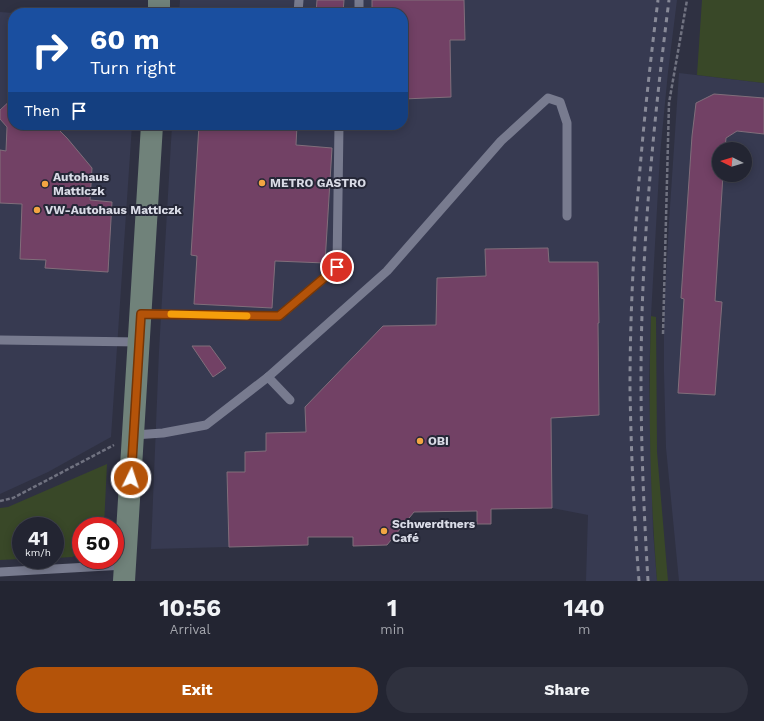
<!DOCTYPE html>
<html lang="en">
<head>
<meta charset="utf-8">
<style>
  :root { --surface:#232532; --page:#2f313e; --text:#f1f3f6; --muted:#a3a5ac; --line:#40424d; --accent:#b45309 }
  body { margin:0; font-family:"Work Sans",sans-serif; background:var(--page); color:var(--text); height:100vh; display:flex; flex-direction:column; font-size:15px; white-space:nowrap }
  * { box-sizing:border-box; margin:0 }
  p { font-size:13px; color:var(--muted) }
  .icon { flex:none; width:22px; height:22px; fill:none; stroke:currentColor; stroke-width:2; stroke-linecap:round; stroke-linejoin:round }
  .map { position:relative; height:581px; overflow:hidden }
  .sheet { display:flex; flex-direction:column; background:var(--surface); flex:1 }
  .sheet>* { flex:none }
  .banner { position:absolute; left:8px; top:8px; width:400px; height:122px; border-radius:16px; box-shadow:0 2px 10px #0003,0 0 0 1px var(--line); background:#1a4fa0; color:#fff; overflow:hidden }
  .needle { width:26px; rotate:275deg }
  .fabs { position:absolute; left:712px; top:142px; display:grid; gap:8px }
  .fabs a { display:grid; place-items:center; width:40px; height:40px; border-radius:50%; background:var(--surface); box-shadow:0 2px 10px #0003,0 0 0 1px var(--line); font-size:20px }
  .speed { position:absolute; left:12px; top:517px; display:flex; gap:8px; font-size:20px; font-weight:700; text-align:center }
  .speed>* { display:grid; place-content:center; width:52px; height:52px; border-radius:50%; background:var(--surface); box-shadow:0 2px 10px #0003,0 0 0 1px var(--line); line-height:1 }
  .speed small { font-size:10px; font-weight:400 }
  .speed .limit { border:6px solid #d22; background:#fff; color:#111 }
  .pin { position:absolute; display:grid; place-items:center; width:34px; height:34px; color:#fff; margin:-17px; border:2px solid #fff; border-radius:50%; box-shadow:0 1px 4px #0007 }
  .me { position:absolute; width:44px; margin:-22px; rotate:4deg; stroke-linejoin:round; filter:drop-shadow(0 0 3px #0008) }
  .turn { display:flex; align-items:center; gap:14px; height:84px; padding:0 16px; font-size:18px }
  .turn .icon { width:52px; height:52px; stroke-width:2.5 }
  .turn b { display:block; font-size:28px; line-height:34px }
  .then { display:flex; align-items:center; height:38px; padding:0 16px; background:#0003; gap:8px; font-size:15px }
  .eta { display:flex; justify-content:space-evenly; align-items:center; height:68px; text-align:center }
  .eta b { font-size:24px; font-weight:700; line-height:28px }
  .button { display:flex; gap:8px; margin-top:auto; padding:8px 16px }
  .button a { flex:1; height:46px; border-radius:24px; background:var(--accent); color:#fff; font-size:16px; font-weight:700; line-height:46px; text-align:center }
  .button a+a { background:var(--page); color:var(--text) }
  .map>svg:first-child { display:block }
  .built { fill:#373a51; fill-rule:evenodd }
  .green { fill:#394828 }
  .building { fill:#724165; stroke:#816e7b }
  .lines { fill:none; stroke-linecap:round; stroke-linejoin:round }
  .path { stroke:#707280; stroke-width:2.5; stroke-dasharray:4 2; stroke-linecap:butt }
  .lane { stroke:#787b8f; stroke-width:9 }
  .secondary { stroke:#70827a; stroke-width:22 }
  .rail { stroke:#888a98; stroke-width:3; stroke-dasharray:5 5; stroke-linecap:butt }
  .route-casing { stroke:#753606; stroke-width:10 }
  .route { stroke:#b45309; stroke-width:7 }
  .slow { stroke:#f59e0b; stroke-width:7 }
  .poi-dot { fill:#f2a542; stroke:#252737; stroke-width:1.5 }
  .labels { text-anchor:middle; stroke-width:4; stroke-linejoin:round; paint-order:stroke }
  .poi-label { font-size:12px; font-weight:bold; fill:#d9dbe6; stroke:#252737; text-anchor:start }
</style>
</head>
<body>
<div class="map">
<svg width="764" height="581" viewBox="0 0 764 581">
  <rect width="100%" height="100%" fill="#2f3142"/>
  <!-- built -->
  <g class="built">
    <polygon points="180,0 677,0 668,72 660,155 651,316 649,379 651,452 653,532 657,581 586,581 588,515 552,508 491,509 491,524 477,524 477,511 414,512 387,545 353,546 352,537 308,537 308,545 151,549 159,351 172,125 403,125 403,13 179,13"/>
    <polygon points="0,12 14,13 13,13 13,125 132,125 111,437 48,472 0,494"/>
    <path d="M679,73L764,83V581H679L666,448L664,372V312L669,222ZM719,149H745V175H719Z"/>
  </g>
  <!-- green -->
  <g class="green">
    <polygon points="702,0 764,0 764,83 697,75"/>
    <path d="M651,316L656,317L657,452L668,581H657C650,493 648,405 651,316Z"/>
    <polygon points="107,464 104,526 81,526 81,553 72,557 55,558 55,526 21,526 21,559 0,560 0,508 8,507"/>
  </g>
  <!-- building -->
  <g class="building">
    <polygon points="317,0 344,0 343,13 316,13"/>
    <polygon points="372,0 464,0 465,40 450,40 451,97 403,99 403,13 372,13"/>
    <polygon points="714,94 764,98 764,134 737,131 726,138 725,149 719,149 719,175 723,175 715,301 722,302 715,395 678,393 684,299 681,298 692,136 696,103"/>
    <polygon points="13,98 13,125 54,125 67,138 92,168 90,200 112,202 108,272 45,268 46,260 20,259 22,204 0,203 0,150 6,151 7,127 0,119 0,110"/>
    <polygon points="199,125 297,125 296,145 332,148 325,263 275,261 272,308 194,304 197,256 191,255"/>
    <polygon points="548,248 549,262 598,262 599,323 598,323 599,415 551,418 552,508 491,509 491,524 477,524 477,511 414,512 387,545 353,546 353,537 308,537 308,545 229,547 227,472 245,472 245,452 266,451 266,433 306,432 305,407 383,326 436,325 437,278 486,276 485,249"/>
    <polygon points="192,346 210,346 226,368 213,377"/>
  </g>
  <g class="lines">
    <!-- path -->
    <g class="path">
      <polyline points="663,334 669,103 687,0"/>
      <polyline points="0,501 13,498 114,445"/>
    </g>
    <!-- lane -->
    <g class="lane">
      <polyline points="359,0 359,13"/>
      <polyline points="298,13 299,0"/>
      <polyline points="141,314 279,316 337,267 339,125"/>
      <polyline points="0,340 139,342"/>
      <polyline points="268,377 387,271 501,141 548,98 560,102 567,123 567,216"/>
      <polyline points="134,435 163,433 206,425 268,377 290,400"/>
      <polyline points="0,572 125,565"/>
    </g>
    <!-- secondary -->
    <g class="secondary">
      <polyline points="159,13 159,0"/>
      <polyline points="124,581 152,125"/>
    </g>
    <!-- rail -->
    <g class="rail">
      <path d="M639,581C634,517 631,452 630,388C630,260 642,127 658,0"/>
      <path d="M648,581C644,514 641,446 641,379C641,252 653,126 669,0"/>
    </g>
  </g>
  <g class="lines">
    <defs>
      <polyline id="route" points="131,478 141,314 279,316 337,267"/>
    </defs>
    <!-- route casing -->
    <use href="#route" class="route-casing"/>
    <!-- route -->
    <use href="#route" class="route"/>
    <!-- slow -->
    <polyline class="slow" points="171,314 247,316"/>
  </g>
  <!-- markers -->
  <g class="poi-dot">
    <circle cx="262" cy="183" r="4"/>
    <circle cx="45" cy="184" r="4"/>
    <circle cx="37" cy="210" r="4"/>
    <circle cx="420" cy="441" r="4"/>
    <circle cx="384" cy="531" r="4"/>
  </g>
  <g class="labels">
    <!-- poi labels -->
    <g class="poi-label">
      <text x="53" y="181">Autohaus<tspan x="53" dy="14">Matticzk</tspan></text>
      <text x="270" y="187">METRO GASTRO</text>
      <text x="45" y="214">VW-Autohaus Matticzk</text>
      <text x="428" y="445">OBI</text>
      <text x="392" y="528">Schwerdtners<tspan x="392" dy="14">Café</tspan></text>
    </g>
  </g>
</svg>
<div class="fabs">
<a><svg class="needle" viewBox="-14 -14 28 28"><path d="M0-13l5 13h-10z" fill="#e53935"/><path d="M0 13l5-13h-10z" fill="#a3a5ac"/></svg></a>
</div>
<div class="speed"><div>41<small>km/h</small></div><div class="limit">50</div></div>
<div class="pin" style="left:337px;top:267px;background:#d93025"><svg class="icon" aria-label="arrive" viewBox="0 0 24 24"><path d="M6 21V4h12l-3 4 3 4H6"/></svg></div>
<svg class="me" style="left:131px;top:478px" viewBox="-20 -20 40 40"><circle r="17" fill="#b45309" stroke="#fff" stroke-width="3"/><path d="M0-11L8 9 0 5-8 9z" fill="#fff"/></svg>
<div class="banner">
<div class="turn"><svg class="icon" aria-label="right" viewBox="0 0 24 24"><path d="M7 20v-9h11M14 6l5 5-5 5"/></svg><div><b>60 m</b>Turn right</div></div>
<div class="then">Then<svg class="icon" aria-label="arrive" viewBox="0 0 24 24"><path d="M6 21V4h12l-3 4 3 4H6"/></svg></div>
</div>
</div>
<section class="sheet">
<div class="eta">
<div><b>10:56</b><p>Arrival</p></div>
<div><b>1</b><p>min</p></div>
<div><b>140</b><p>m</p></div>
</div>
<div class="button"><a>Exit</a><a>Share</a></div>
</section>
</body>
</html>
